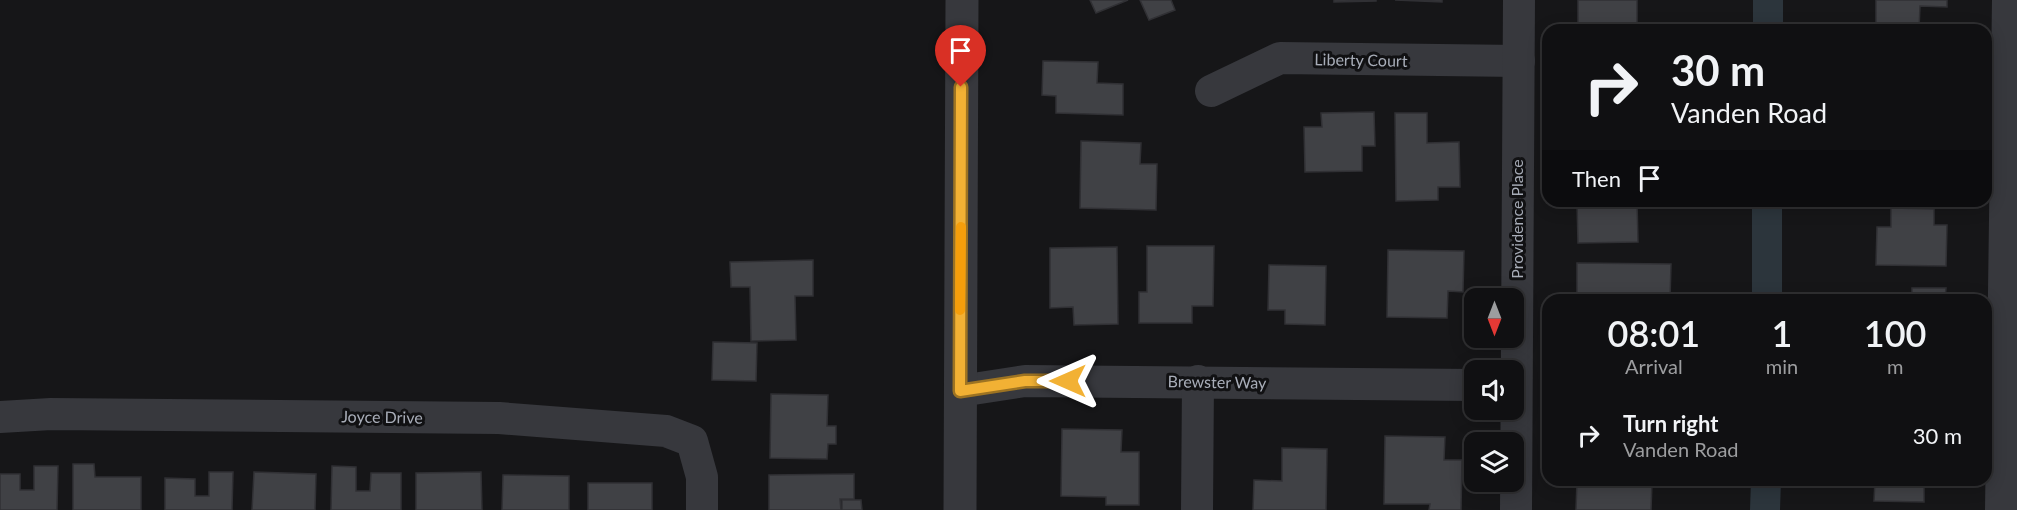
<!DOCTYPE html>
<html lang="en">
<head>
<meta charset="utf-8">
<style>
  :root { --surface:#101012; --page:#19191b; --text:#f1f3f6; --muted:#9c9d9f; --line:#303032 }
  body { margin:0; font-family:Lato,sans-serif; background:var(--page); color:var(--text); height:100vh; display:flex; flex-direction:column; font-size:22px; white-space:nowrap }
  * { box-sizing:border-box; margin:0 }
  p { font-size:20px; color:var(--muted) }
  .icon { flex:none; width:33px; height:33px; fill:none; stroke:currentColor; stroke-width:2; stroke-linecap:round; stroke-linejoin:round }
  .map { position:relative; flex:1; overflow:hidden }
  .drawer { position:absolute; left:1542px; top:294px; width:450px; height:192px; display:flex; flex-direction:column; background:var(--surface); border-radius:18px; box-shadow:0 3px 15px #0003,0 0 0 2px var(--line) }
  .drawer>* { flex:none }
  .hud { position:absolute; left:1542px; top:24px; width:450px; height:183px; border-radius:18px; box-shadow:0 3px 15px #0003,0 0 0 2px var(--line); background:#101012; color:var(--text); overflow:hidden }
  .needle { width:39px; rotate:180deg }
  .fabs { position:absolute; left:1464px; top:288px; display:grid; gap:12px }
  .fabs a { display:grid; place-items:center; width:60px; height:60px; border-radius:12px; background:var(--surface); box-shadow:0 3px 15px #0003,0 0 0 2px var(--line); font-size:30px }
  .pin { position:absolute; display:grid; place-items:center; width:51px; height:51px; color:#fff; margin:-62px -26px; border-radius:50% 50% 50% 0; rotate:-45deg; box-shadow:0 0 6px #0007 }
  .pin .icon { rotate:45deg }
  .me { position:absolute; width:66px; margin:-33px; rotate:270deg; stroke-linejoin:round; filter:drop-shadow(0 0 4px #0008) }
  .turn { display:flex; align-items:center; gap:21px; height:126px; padding:0 30px; font-size:27px }
  .turn .icon { width:78px; height:78px; stroke-width:2.5 }
  .turn b { display:block; font-size:42px; line-height:51px }
  .then { display:flex; align-items:center; height:57px; padding:0 30px; background:#0003; gap:12px; font-size:22px }
  .eta { display:flex; justify-content:space-evenly; align-items:center; height:102px; text-align:center }
  .eta b { font-size:36px; font-weight:600; line-height:42px }
  ul { padding:0; list-style:none }
  li { display:flex; align-items:center; gap:18px; height:78px; padding:0 30px }
  li div { flex:1 }
  li b { display:block; font-size:22px }
  li em { font-style:normal }
  .map>svg:first-child { display:block }
  .lines { fill:none; stroke-linecap:round; stroke-linejoin:round }
  .canal { stroke:#2c353c; stroke-width:30 }
  .building { fill:#404145; stroke:#303034; stroke-width:1.5 }
  .minor { stroke:#37383d; stroke-width:32 }
  .tertiary { stroke:#37383d; stroke-width:33 }
  .route-casing { stroke:#9d7322; stroke-width:15 }
  .route { stroke:#f2b134; stroke-width:10 }
  .slow { stroke:#f59e0b; stroke-width:10 }
  .labels { text-anchor:middle; stroke-width:6; stroke-linejoin:round; paint-order:stroke }
  .street-label { font-size:16px; fill:#a8adb8; stroke:#111113 }
</style>
</head>
<body>
<div class="map">
<svg width="2017" height="510" viewBox="0 0 2017 510">
  <rect width="100%" height="100%" fill="#161618"/>
  <g class="lines">
    <!-- canal -->
    <g class="canal">
      <polyline points="1768,30 1768,0"/>
      <polyline points="1767,300 1767,201"/>
      <polyline points="1765,510 1766,480"/>
    </g>
  </g>
  <!-- building -->
  <g class="building">
    <polygon points="1090,0 1128,0 1096,13"/>
    <polygon points="1140,0 1171,0 1175,10 1149,20"/>
    <polygon points="1334,0 1376,0 1376,1 1334,2"/>
    <polygon points="1395,0 1442,0 1442,2"/>
    <polygon points="1578,0 1637,0 1637,23 1615,23 1615,30 1578,30"/>
    <polygon points="1876,0 1947,0 1947,7 1920,6 1919,30 1876,30"/>
    <polygon points="1043,61 1098,62 1097,83 1123,84 1123,115 1056,113 1056,96 1042,95"/>
    <polygon points="1374,112 1375,146 1362,146 1362,171 1305,172 1304,127 1322,127 1321,113"/>
    <polygon points="1395,113 1427,113 1427,143 1459,142 1460,187 1438,187 1438,200 1396,201"/>
    <polygon points="1081,141 1141,143 1140,164 1157,164 1156,210 1080,208"/>
    <polygon points="1590,201 1637,201 1638,242 1578,243 1577,203 1590,203"/>
    <polygon points="1891,208 1934,209 1934,225 1947,225 1946,266 1876,265 1877,227 1891,227"/>
    <polygon points="1147,246 1214,246 1213,306 1192,306 1192,323 1139,323 1139,292 1147,292"/>
    <polygon points="1117,247 1118,324 1074,325 1073,307 1050,308 1050,248"/>
    <polygon points="1388,250 1464,251 1463,292 1448,291 1447,318 1387,317"/>
    <polygon points="813,260 813,296 795,296 796,340 751,341 750,287 731,287 730,262"/>
    <polygon points="1577,263 1671,264 1670,300 1607,300 1607,294 1577,293"/>
    <polygon points="1269,265 1326,266 1325,325 1285,324 1285,310 1268,310"/>
    <polygon points="1912,288 1946,288 1945,300 1882,300 1912,299"/>
    <polygon points="713,342 757,343 756,381 712,380"/>
    <polygon points="771,394 828,395 827,426 836,426 836,444 828,444 827,459 770,458"/>
    <polygon points="1062,429 1122,430 1121,452 1139,452 1139,505 1106,505 1106,497 1061,496"/>
    <polygon points="1385,436 1445,437 1444,460 1462,460 1461,510 1429,510 1430,504 1384,504"/>
    <polygon points="1282,448 1327,449 1326,510 1253,510 1254,480 1282,481"/>
    <polygon points="73,464 94,464 95,477 141,477 141,510 73,510"/>
    <polygon points="34,466 58,466 57,510 0,510 0,474 20,474 20,490 34,490"/>
    <polygon points="332,466 356,467 356,491 370,491 371,473 401,473 401,510 331,510"/>
    <polygon points="209,472 233,472 232,510 165,510 165,478 195,479 195,496 209,496"/>
    <polygon points="254,472 316,474 315,510 252,510"/>
    <polygon points="481,472 482,510 416,510 416,473"/>
    <polygon points="854,474 854,499 840,499 841,510 769,510 769,475"/>
    <polygon points="503,475 569,476 569,510 502,510"/>
    <polygon points="1577,480 1614,480 1614,483 1652,483 1651,510 1576,510"/>
    <polygon points="1875,480 1924,480 1924,502 1874,501"/>
    <rect x="588" y="483" width="64" height="27"/>
    <polygon points="842,500 861,500 862,510 842,510"/>
  </g>
  <g class="lines">
    <!-- minor -->
    <g class="minor">
      <polyline points="1211,91 1280,58 1519,61"/>
      <polyline points="960,391 1025,381 1474,385"/>
      <polyline points="0,417 51,414 499,418 666,431 692,441 702,477 702,510"/>
      <polyline points="1197,510 1198,381"/>
      <polyline points="1516,510 1519,0"/>
      <polyline points="2001,510 2008,0"/>
    </g>
    <!-- tertiary -->
    <polyline class="tertiary" points="960,510 962,0"/>
  </g>
  <g class="lines">
    <defs>
      <polyline id="route" points="961,87 960,391 1025,381 1068,381"/>
    </defs>
    <!-- route casing -->
    <use href="#route" class="route-casing"/>
    <!-- route -->
    <use href="#route" class="route"/>
    <!-- slow -->
    <polyline class="slow" points="960,310 961,227"/>
  </g>
  <g class="labels">
    <!-- street labels -->
    <g class="street-label">
      <text transform="translate(1361 60) rotate(1)" y="6">Liberty Court</text>
      <text transform="translate(1517 219) rotate(-90)" y="6">Providence Place</text>
      <text transform="translate(1217 382) rotate(1)" y="6">Brewster Way</text>
      <text transform="translate(382 417) rotate(1)" y="6">Joyce Drive</text>
    </g>
  </g>
</svg>
<div class="fabs">
<a><svg class="needle" viewBox="-14 -14 28 28"><path d="M0-13l5 13h-10z" fill="#e53935"/><path d="M0 13l5-13h-10z" fill="#9c9d9f"/></svg></a>
<a><svg class="icon" aria-label="sound" viewBox="0 0 24 24"><path d="M4 9h4l5-4v14l-5-4H4zM17 9q2 3 0 6"/></svg></a>
<a><svg class="icon" aria-label="layers" viewBox="0 0 24 24"><path d="M12 4l9 5-9 5-9-5zM3 14l9 5 9-5"/></svg></a>
</div>
<div class="pin" style="left:961px;top:87px;background:#d93025"><svg class="icon" aria-label="arrive" viewBox="0 0 24 24"><path d="M6 21V4h12l-3 4 3 4H6"/></svg></div>
<svg class="me" style="left:1068px;top:381px" viewBox="-20 -20 40 40"><path d="M0-17L14 15 0 8-14 15z" fill="#f2b134" stroke="#fff" stroke-width="4"/></svg>
<div class="hud">
<div class="turn"><svg class="icon" aria-label="right" viewBox="0 0 24 24"><path d="M7 20v-9h11M14 6l5 5-5 5"/></svg><div><b>30 m</b>Vanden Road</div></div>
<div class="then">Then<svg class="icon" aria-label="arrive" viewBox="0 0 24 24"><path d="M6 21V4h12l-3 4 3 4H6"/></svg></div>
</div>
<section class="drawer">
<div class="eta">
<div><b>08:01</b><p>Arrival</p></div>
<div><b>1</b><p>min</p></div>
<div><b>100</b><p>m</p></div>
</div>
<ul>
<li><svg class="icon" aria-label="right" viewBox="0 0 24 24"><path d="M7 20v-9h11M14 6l5 5-5 5"/></svg><div><b>Turn right</b><p>Vanden Road</p></div><em>30 m</em></li>
</ul>
</section>
</div>
</body>
</html>
